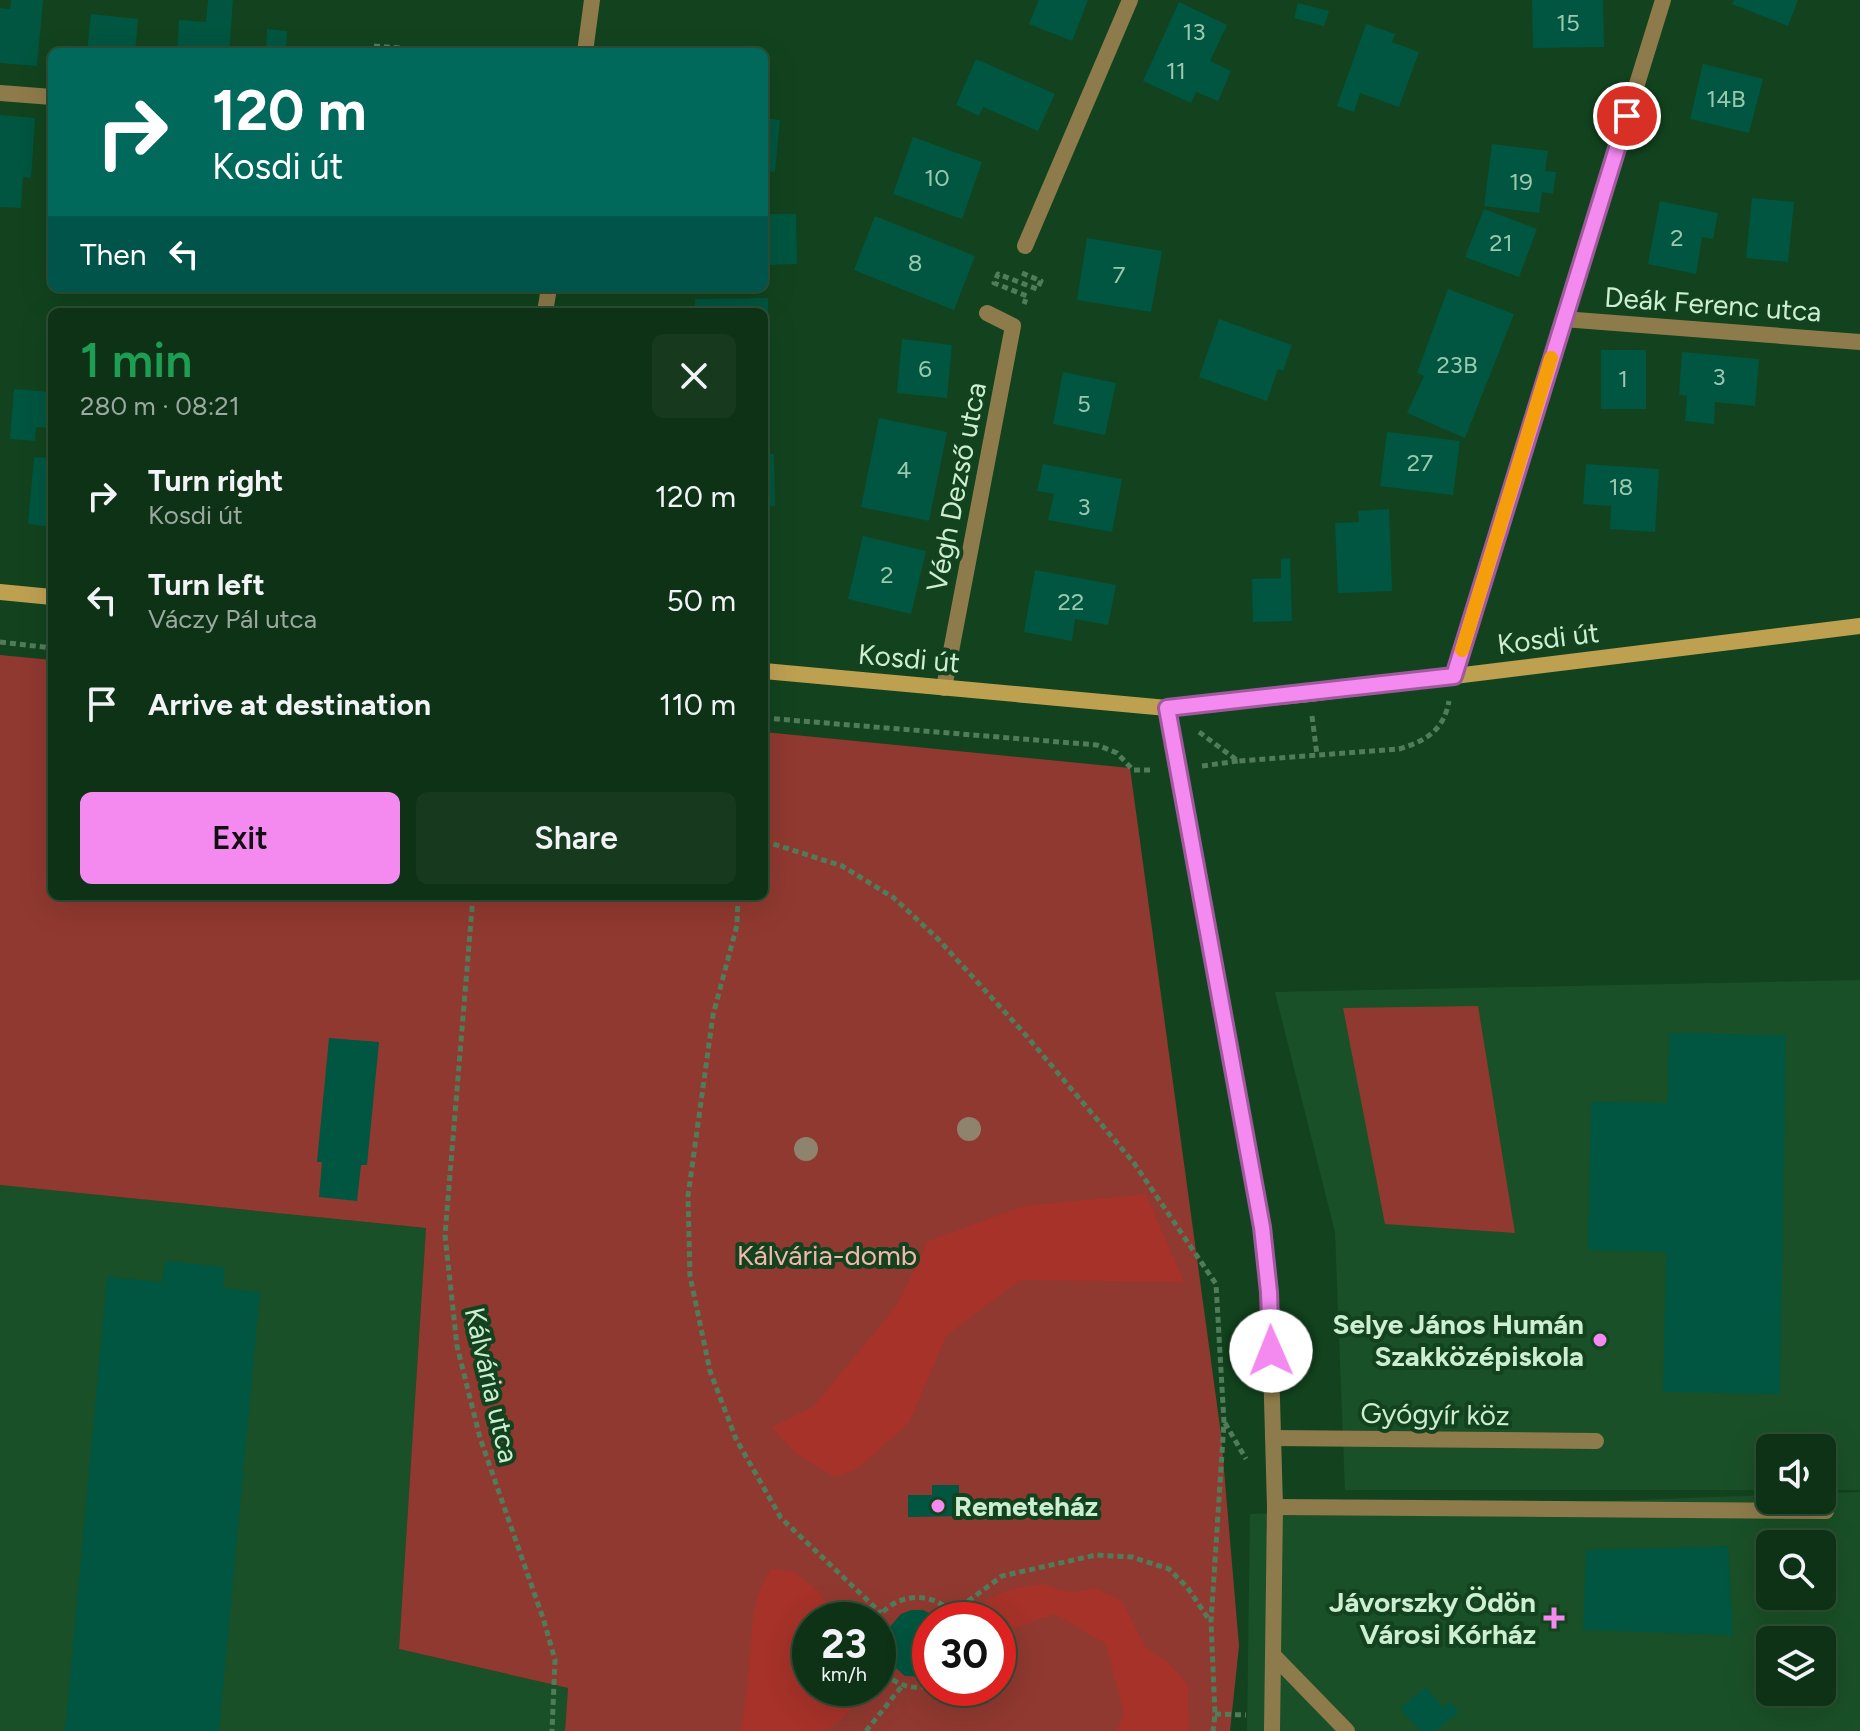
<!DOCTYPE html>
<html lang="en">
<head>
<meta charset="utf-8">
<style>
  :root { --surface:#0e3216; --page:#173a1f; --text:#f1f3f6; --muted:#9baaa1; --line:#2e4d35; --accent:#f489f0 }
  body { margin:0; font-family:Figtree,sans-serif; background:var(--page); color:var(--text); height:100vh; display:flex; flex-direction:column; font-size:30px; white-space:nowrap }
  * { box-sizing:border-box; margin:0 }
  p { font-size:26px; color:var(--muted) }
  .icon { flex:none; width:44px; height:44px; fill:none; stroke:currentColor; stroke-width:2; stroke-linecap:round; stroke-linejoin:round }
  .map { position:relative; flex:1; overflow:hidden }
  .panel { position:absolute; left:48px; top:308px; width:720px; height:592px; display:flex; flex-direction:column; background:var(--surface); border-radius:12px; box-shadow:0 8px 32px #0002,0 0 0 2px var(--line) }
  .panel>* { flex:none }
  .guide { position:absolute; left:48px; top:48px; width:720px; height:244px; border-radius:12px; box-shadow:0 8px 32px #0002,0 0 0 2px var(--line); background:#00695c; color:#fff; overflow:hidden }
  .tools { position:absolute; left:1756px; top:1434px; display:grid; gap:16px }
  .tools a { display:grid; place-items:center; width:80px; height:80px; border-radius:12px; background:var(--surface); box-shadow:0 8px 32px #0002,0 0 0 2px var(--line); font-size:40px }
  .speed { position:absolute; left:792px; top:1602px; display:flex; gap:16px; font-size:40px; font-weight:700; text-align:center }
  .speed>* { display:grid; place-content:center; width:104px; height:104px; border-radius:50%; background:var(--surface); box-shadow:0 8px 32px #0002,0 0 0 2px var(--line); line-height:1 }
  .speed small { font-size:20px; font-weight:400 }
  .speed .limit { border:12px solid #d22; background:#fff; color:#111 }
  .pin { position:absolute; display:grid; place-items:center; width:68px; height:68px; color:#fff; margin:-34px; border:4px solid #fff; border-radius:50%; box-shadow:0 2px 8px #0007 }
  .me { position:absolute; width:88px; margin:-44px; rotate:359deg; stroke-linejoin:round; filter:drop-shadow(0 0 6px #0008) }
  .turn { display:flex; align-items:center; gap:28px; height:168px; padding:0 32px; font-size:36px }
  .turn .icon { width:104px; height:104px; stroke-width:2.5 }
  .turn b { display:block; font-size:56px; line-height:68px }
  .then { display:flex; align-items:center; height:76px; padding:0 32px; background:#0003; gap:16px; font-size:30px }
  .round { display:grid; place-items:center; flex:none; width:84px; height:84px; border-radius:12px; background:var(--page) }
  .summary { display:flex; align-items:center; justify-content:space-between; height:136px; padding:0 32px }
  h1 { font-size:48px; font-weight:600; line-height:60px; color:#1e9e55 }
  .action { display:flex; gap:16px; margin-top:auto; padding:16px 32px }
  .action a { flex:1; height:92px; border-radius:12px; background:var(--accent); color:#111; font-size:32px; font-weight:600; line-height:92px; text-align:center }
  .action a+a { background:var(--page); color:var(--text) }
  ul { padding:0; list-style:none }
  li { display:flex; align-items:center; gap:24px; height:104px; padding:0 32px }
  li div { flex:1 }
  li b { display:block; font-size:30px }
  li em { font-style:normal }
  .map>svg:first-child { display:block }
  .built { fill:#1a5027; fill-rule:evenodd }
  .green { fill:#903930; fill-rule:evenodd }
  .forest { fill:#a63229 }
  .building { fill:#005640 }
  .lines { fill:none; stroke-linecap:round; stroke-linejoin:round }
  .path { stroke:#517c5a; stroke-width:5; stroke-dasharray:6 4; stroke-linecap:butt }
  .lane { stroke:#8e7b4b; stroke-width:16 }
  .street { stroke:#8e7b4b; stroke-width:16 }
  .secondary { stroke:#bea051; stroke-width:16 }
  .tree { fill:#8e836d }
  .route-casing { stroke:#9f599c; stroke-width:20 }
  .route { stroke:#f489f0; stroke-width:14 }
  .slow { stroke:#f59e0b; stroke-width:14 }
  .poi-dot { fill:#f489f0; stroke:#12431e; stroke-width:3 }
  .labels { text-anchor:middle; stroke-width:8; stroke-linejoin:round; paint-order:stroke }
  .number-label { font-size:24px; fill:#9ac8ae }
  .street-label { font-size:28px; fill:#ceeed2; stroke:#12431e }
  .park-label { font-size:28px; fill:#f4b7ad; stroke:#12431e }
  .poi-label { font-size:28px; font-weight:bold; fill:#ceeed2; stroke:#12431e; text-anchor:end }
</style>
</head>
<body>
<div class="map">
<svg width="1860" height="1731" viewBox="0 0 1860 1731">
  <rect width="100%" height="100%" fill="#12431e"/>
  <!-- built -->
  <g class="built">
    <polygon points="1860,980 1860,1490 1822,1490 1822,1448 1770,1448 1770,1490 1345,1490 1335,1232 1275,992"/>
    <polygon points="0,1185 426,1228 399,1649 568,1688 565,1731 0,1731"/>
    <path d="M1860,1492V1731H1247L1250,1514L1770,1495V1500H1822V1493ZM1770,1544H1822V1596H1770ZM1770,1640H1822V1692H1770Z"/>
  </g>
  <!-- green -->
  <g class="green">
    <path d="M0,655L52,660V896H764V732L1130,768L1221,1434L1239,1646L1230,1731H565L568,1688L399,1649L426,1228L0,1185ZM810,1620H878V1688H810ZM930,1620H998V1688H930Z"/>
    <polygon points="1478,1006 1515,1233 1385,1224 1343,1008"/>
  </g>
  <!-- forest -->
  <g class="forest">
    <polygon points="1146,1194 1184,1282 1020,1280 946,1336 909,1423 858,1468 835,1477 795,1453 772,1427 814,1406 897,1305 928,1241 1024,1206"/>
    <path d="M771,1569L795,1572L817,1590L840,1620H810V1688H853L856,1701L843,1718L825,1731H741C744,1710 747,1689 749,1667C753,1629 749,1603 771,1569Z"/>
    <path d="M1045,1584C1064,1593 1074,1594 1095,1588L1122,1601L1146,1648L1169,1663L1188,1685L1189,1731H1116L1124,1714L1106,1644L1055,1614L1014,1628L998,1638V1620H968C984,1593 1016,1586 1045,1584Z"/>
  </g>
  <!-- building -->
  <g class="building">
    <polygon points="11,0 43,0 37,66 0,63 0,8 10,9"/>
    <polygon points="208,0 233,0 229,52 177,52 179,20 206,22"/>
    <polygon points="1039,0 1088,0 1072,41 1029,24"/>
    <polygon points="1532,0 1603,0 1604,47 1533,48"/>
    <polygon points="1734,0 1798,0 1788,26 1732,4"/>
    <polygon points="1179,2 1227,25 1210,61 1231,71 1218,101 1196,92 1191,103 1143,81"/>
    <polygon points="1298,3 1329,11 1324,26 1294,18"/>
    <polygon points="91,14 138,19 135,52 87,52"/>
    <polygon points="1366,24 1395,34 1392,42 1419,52 1399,107 1360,93 1354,112 1337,106"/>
    <polygon points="267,29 287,31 286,52 266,52"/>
    <polygon points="976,59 1055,94 1038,131 983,107 979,116 956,105"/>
    <polygon points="1703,64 1763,79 1749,133 1690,119"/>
    <polygon points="0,115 35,118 31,178 23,177 21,208 0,207"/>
    <polygon points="764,118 780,120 775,172 764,171"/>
    <polygon points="913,137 982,162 962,219 893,194"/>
    <polygon points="1492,144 1548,151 1545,171 1556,172 1553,194 1542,192 1539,213 1484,206"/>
    <polygon points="1752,198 1794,202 1788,262 1746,258"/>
    <polygon points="1660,201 1718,213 1713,239 1702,237 1696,274 1648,264"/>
    <polygon points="1484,209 1537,229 1519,277 1465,257"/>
    <polygon points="764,214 796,214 797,264 764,265"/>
    <polygon points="875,216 975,256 954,310 854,270"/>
    <polygon points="1087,238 1162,251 1151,312 1077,300"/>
    <polygon points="1448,289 1514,314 1465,438 1407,413 1424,376 1417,373"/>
    <polygon points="768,298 769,346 764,346 764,312 695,312 695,299"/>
    <polygon points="1219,319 1292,345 1283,371 1278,369 1267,401 1199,377"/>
    <polygon points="902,339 952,345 947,398 897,393"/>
    <rect x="1601" y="350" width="45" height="59"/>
    <polygon points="1682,352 1759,359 1755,406 1715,402 1714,424 1685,421 1687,396 1679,395"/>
    <polygon points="1063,372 1116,383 1105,435 1053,424"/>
    <polygon points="14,389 52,392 48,428 36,427 35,441 10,439"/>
    <polygon points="879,418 947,432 929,521 861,507"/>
    <polygon points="1387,432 1460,441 1453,495 1380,486"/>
    <polygon points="764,454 774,454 775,506 764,507"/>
    <polygon points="34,457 52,458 52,527 28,524"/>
    <polygon points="1043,464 1122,479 1112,532 1048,520 1054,494 1037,491"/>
    <polygon points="1586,464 1659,469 1655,532 1610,529 1611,506 1583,504"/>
    <polygon points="1389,509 1392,591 1338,593 1335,523 1359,522 1358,511"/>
    <polygon points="863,536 926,551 911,614 848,599"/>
    <polygon points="1290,558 1292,621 1253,622 1252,579 1281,578 1281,559"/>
    <polygon points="1035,570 1116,585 1108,625 1075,619 1072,641 1024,632"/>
    <polygon points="1669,1033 1786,1035 1780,1394 1663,1392 1666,1252 1588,1250 1591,1102 1668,1103"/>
    <polygon points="329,1038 379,1042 367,1165 361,1165 357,1201 319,1197 322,1162 317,1162"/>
    <polygon points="165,1261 225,1267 223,1288 260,1292 219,1731 65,1731 107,1277 162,1282"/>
    <polygon points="932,1485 959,1485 959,1495 968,1495 968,1516 908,1517 908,1495 932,1495"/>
    <polygon points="1728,1546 1733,1635 1583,1630 1586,1550"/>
    <polygon points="911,1610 923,1610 943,1620 930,1620 929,1677 905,1676 889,1662 885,1652 887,1630 901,1614"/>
    <polygon points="1426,1687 1443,1708 1450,1702 1459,1712 1436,1731 1420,1731 1400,1708"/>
  </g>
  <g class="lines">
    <!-- path -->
    <g class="path">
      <polyline points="366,52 374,46 448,52"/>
      <polyline points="1022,273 1041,281 1037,289 998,274 994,283 1027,296 1024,304"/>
      <polyline points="0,642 52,648"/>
      <polyline points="1312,716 1317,755"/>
      <polyline points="764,718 1097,745 1117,753 1133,770 1153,770"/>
      <path d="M1199,732L1238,761L1399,749C1426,741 1444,730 1449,701"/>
      <polyline points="1202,766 1238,761"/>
      <polyline points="764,841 842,866 894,898 937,938 1024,1033 1134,1163 1216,1284 1224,1422 1211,1622 1215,1714 1213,1731"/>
      <polyline points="473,896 445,1235 457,1346 480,1438 544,1621 555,1660 552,1731"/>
      <polyline points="738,896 737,925 713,1015 688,1196 690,1276 710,1371 736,1439 781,1518 881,1613"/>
      <polyline points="1225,1423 1246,1459"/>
      <polyline points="952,1613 1002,1576 1096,1555 1132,1557 1169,1569 1187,1587 1210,1621"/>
      <path d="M877,1620C894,1591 939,1589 956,1620"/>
      <path d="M878,1666C891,1682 909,1692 930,1685"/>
      <polyline points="1215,1714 1246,1715"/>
      <polyline points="866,1731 902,1686"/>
    </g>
    <!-- lane -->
    <polyline class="lane" points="1275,1507 1826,1511"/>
    <!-- street -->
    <g class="street">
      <polyline points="585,52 592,0"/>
      <polyline points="0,93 52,97"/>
      <polyline points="1025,246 1130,0"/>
      <polyline points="545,312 549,288"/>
      <polyline points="1563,319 1860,342"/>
      <polyline points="1454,676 1663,0"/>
      <polyline points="944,688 1013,326 987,313"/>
      <polyline points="1167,708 1262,1227 1269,1292 1275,1507 1272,1731"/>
      <polyline points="1273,1438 1596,1441"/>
      <polyline points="1274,1656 1347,1731"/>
    </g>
    <!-- secondary -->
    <g class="secondary">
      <polyline points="0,592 52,597"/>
      <polyline points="764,671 1167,708 1309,694 1860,626"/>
    </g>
  </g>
  <!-- trees -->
  <g class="tree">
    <circle cx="969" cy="1129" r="12"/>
    <circle cx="806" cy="1149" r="12"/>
  </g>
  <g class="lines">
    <defs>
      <polyline id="route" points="1271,1351 1269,1292 1262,1227 1167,708 1454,676 1627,116"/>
    </defs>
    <!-- route casing -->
    <use href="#route" class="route-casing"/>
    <!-- route -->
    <use href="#route" class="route"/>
    <!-- slow -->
    <polyline class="slow" points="1462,650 1551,358"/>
  </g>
  <!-- markers -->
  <g class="poi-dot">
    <circle cx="1600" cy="1340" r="8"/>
    <circle cx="938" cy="1506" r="8"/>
    <path d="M1550 1606h8v8h8v8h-8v8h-8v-8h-8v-8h8z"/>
  </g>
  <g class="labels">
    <!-- number labels -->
    <g class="number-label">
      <text x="1568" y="31">15</text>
      <text x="1194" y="40">13</text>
      <text x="1176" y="79">11</text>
      <text x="1726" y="107">14B</text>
      <text x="937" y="186">10</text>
      <text x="1521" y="190">19</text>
      <text x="1677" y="246">2</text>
      <text x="1501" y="251">21</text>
      <text x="915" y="271">8</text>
      <text x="1119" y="283">7</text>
      <text x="1457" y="373">23B</text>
      <text x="925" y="377">6</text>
      <text x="1719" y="385">3</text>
      <text x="1623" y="387">1</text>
      <text x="1084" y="412">5</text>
      <text x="1420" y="471">27</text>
      <text x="904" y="478">4</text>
      <text x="1621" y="495">18</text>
      <text x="1084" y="515">3</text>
      <text x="887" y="583">2</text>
      <text x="1071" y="610">22</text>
    </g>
    <!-- street labels -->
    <g class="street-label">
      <text transform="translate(1713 304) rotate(4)" y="10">Deák Ferenc utca</text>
      <text transform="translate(956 487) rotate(-79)" y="10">Végh Dezső utca</text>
      <text transform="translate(1548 638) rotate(-7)" y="10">Kosdi út</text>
      <text transform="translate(909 658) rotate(5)" y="10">Kosdi út</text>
      <text transform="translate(492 1385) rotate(77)" y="10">Kálvária utca</text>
      <text transform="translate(1435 1414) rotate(1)" y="10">Gyógyír köz</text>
    </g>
    <!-- park labels -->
    <g class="park-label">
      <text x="827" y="1265">Kálvária-domb</text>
    </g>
    <!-- poi labels -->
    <g class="poi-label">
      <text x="1584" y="1334">Selye János Humán<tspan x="1584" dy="32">Szakközépiskola</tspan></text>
      <text x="954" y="1516" text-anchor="start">Remeteház</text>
      <text x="1536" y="1612">Jávorszky Ödön<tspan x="1536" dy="32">Városi Kórház</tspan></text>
    </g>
  </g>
</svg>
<div class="tools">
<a><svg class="icon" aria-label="sound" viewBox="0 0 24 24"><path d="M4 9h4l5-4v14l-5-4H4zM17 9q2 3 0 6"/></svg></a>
<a><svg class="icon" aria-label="search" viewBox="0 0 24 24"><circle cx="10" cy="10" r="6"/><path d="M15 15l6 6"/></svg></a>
<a><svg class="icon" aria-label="layers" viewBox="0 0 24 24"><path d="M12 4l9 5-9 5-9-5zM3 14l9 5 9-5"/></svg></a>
</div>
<div class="speed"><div>23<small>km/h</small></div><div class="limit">30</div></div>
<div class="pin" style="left:1627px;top:116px;background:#d93025"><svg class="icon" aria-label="arrive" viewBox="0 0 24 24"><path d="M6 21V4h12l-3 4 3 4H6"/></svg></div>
<svg class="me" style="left:1271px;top:1351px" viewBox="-20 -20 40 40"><circle r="19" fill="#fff"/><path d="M0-13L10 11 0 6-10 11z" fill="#f489f0"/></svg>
<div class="guide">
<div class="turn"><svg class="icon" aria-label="right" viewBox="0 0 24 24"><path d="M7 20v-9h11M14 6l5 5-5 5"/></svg><div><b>120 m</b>Kosdi út</div></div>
<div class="then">Then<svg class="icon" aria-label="left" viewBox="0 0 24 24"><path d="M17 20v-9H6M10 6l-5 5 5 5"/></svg></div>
</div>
<section class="panel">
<div class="summary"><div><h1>1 min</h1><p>280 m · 08:21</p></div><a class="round"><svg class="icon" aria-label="close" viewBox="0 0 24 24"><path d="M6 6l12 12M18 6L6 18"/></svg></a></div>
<ul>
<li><svg class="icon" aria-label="right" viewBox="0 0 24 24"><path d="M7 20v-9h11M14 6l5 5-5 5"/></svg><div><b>Turn right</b><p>Kosdi út</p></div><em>120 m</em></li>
<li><svg class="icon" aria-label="left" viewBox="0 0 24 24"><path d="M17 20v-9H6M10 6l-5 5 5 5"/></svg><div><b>Turn left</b><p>Váczy Pál utca</p></div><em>50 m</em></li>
<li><svg class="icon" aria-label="arrive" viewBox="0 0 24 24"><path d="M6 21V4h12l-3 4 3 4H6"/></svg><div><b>Arrive at destination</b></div><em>110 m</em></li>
</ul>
<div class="action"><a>Exit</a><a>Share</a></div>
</section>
</div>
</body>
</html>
